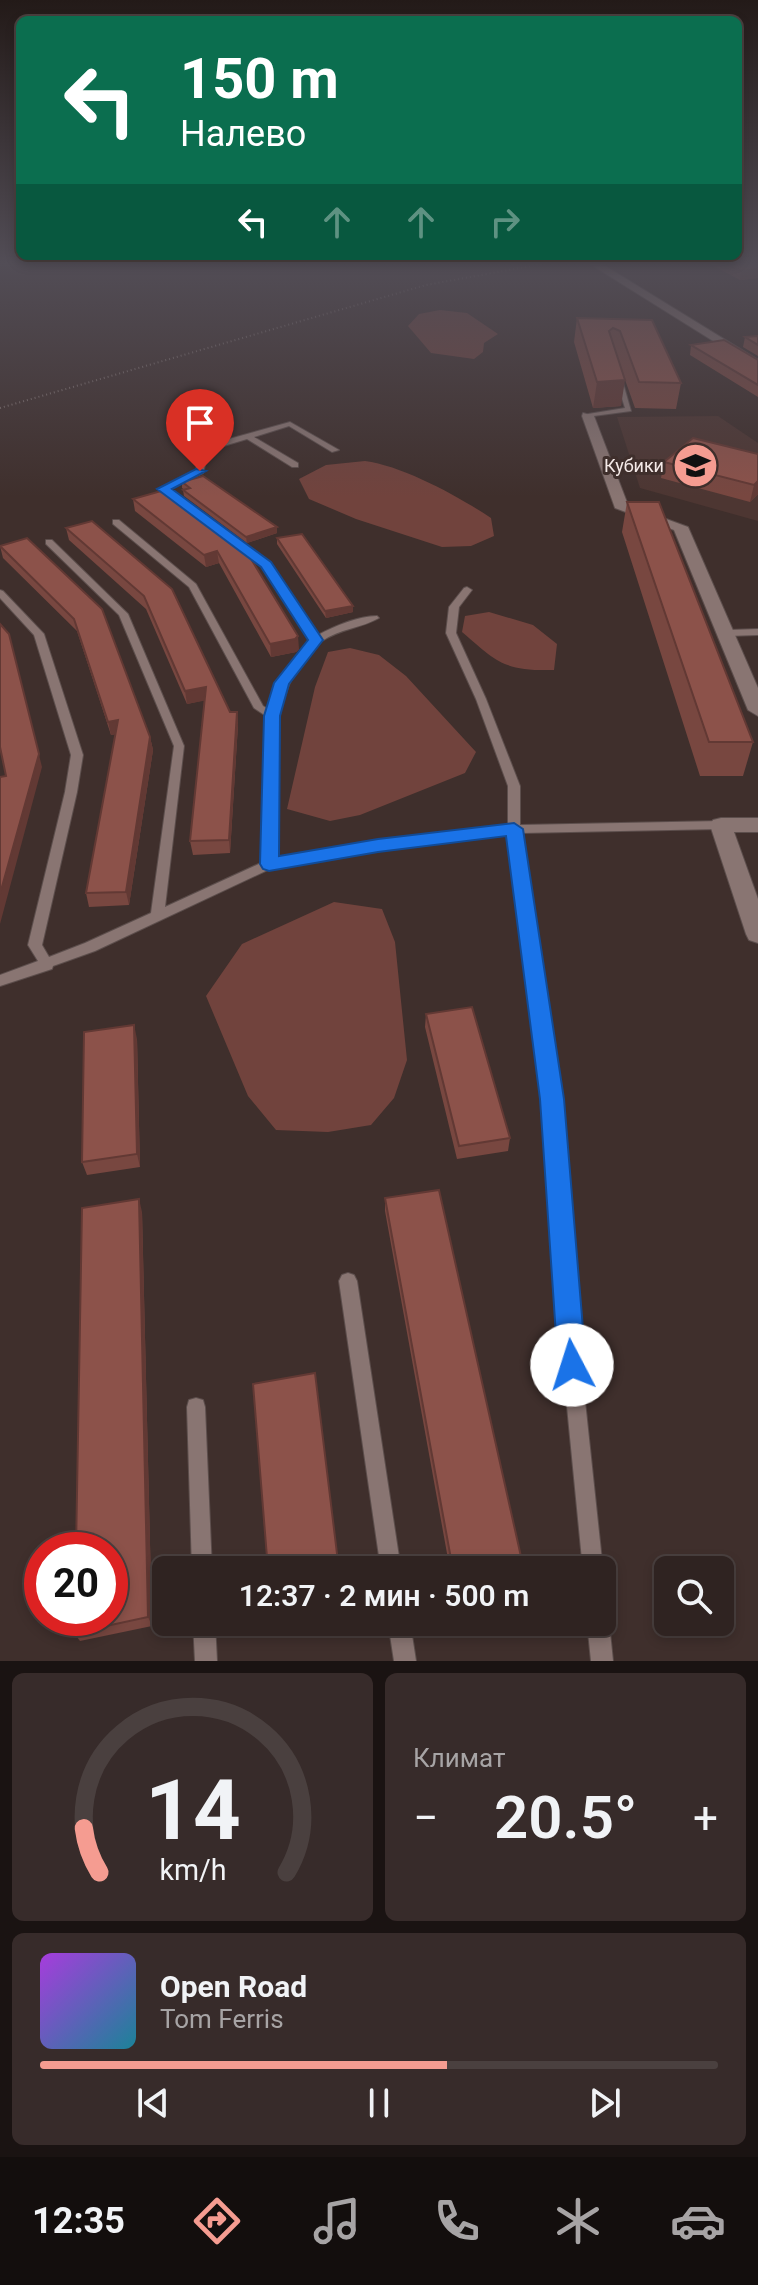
<!DOCTYPE html>
<html lang="ru">
<head>
<meta charset="utf-8">
<style>
	body { margin:0; font-family:Roboto,sans-serif; background:#372b2a; color:#f1f3f6; height:100vh; display:flex; flex-direction:column; font-size:30px; white-space:nowrap }
	* { box-sizing:border-box; margin:0 }
	p { font-size:26px; color:#a7a4a5 }
	.icon { flex:none; width:44px; height:44px; fill:none; stroke:currentColor; stroke-width:2; stroke-linecap:round; stroke-linejoin:round }
	.map { position:relative; height:1661px; overflow:hidden }
	.panel { display:flex; flex-direction:column; gap:12px; padding:12px; background:#1a1312; flex:1 }
	.panel>* { flex:none }
	.banner { position:absolute; left:16px; top:16px; width:726px; height:244px; border-radius:12px; box-shadow:0 4px 12px #0003,0 0 0 2px #4a403f; background:#0b6e4f; color:#fff; overflow:hidden }
	.controls { position:absolute; left:654px; top:1556px; display:grid; gap:16px }
	.controls a { display:grid; place-items:center; width:80px; height:80px; border-radius:12px; background:#2f2321; box-shadow:0 4px 12px #0003,0 0 0 2px #4a403f; font-size:40px }
	.speed { position:absolute; left:24px; top:1532px; display:flex; gap:16px; font-size:40px; font-weight:700; text-align:center }
	.speed>* { display:grid; place-content:center; width:104px; height:104px; border-radius:50%; background:#2f2321; box-shadow:0 4px 12px #0003,0 0 0 2px #4a403f; line-height:1 }
	.speed .limit { border:12px solid #d22; background:#fff; color:#111 }
	.pin { position:absolute; display:grid; place-items:center; width:68px; height:68px; color:#fff; margin:-82px -34px; border-radius:50% 50% 50% 0; rotate:-45deg; box-shadow:0 0 8px #0007 }
	.pin .icon { rotate:45deg }
	.me { position:absolute; width:88px; margin:-44px; rotate:355deg; stroke-linejoin:round; filter:drop-shadow(0 0 6px #0008) }
	.turn { display:flex; align-items:center; gap:28px; height:168px; padding:0 32px; font-size:36px }
	.turn .icon { width:104px; height:104px; stroke-width:2.5 }
	.turn b { display:block; font-size:56px; line-height:68px }
	.lanes { display:flex; align-items:center; height:76px; padding:0 32px; background:#0003; justify-content:center; gap:40px; direction:ltr }
	.lanes .off { opacity:.35 }
	.big { font-size:60px; font-weight:600; line-height:1.1 }
	.panel .tile { flex:1; display:flex; flex-direction:column; justify-content:center; gap:12px; min-width:0; padding:0 28px; border-radius:12px; background:#372b2a }
	.panel .dial { align-items:center; gap:0 }
	.dial svg { height:208px; overflow:visible; fill:none; stroke:#4a403f; stroke-width:7; stroke-linecap:round; text-anchor:middle }
	.dial text { fill:#f1f3f6; stroke:none }
	.song { display:flex; align-items:center; gap:24px }
	.cover { width:96px; height:96px; border-radius:12px; background:linear-gradient(135deg,hsl(280 70% 55%),hsl(190 70% 35%)) }
	.played { height:8px; border-radius:4px; background:linear-gradient(90deg,#f59c91 60%,#4a403f 60%) }
	.keys { display:flex; justify-content:space-around; direction:ltr }
	.heat { display:flex; justify-content:space-between; align-items:center; font-size:44px; direction:ltr }
	.panel .tiles { flex:1; display:grid; gap:12px; grid-template-columns:1fr 1fr }
	.tile:last-child { grid-column:span 2 }
	.trip { position:absolute; left:152px; top:1556px; width:464px; height:80px; border-radius:12px; background:#2f2321; box-shadow:0 4px 12px #0003,0 0 0 2px #4a403f; font-weight:600; line-height:80px; text-align:center }
	.menu { display:flex; height:128px; justify-content:space-around; align-items:center; background:#130e0d; color:#a7a4a5 }
	.menu .icon { width:56px; height:56px }
	.menu .selected { color:#f59c91 }
	.menu b { font-size:36px; color:#f1f3f6 }
	.map>svg:first-child { display:block }
	.built { fill:#4d3632 }
	.green { fill:#71433d }
	.lines { fill:none; stroke-linecap:round; stroke-linejoin:round }
	.service-casing { stroke:#5c4e4c; stroke-width:2 }
	.minor-casing { stroke:#5c4e4c; stroke-width:2 }
	.path { stroke:#817370; stroke-width:2; stroke-dasharray:1 3; stroke-linecap:butt }
	.service { fill:#897572; fill-rule:evenodd }
	.minor { fill:#897572; fill-rule:evenodd }
	.wall { fill:#784740 }
	.shaded-wall { fill:#623934 }
	.building { fill:#8c524a; stroke:#623934; stroke-width:2 }
	.route { fill:#1a73e8; stroke:#114b97; stroke-width:2 }
	.labels { text-anchor:middle; dominant-baseline:central; stroke-width:6; stroke-linejoin:round; paint-order:stroke }
	.far-poi-label { font-size:18px; fill:#f4e9e7; stroke:#3f2f2c; text-anchor:end }
</style>
</head>
<body>
<div class="map">
<svg width="758" height="1661" viewBox="0 0 758 1661">
	<rect width="100%" height="100%" fill="#3f2f2c"/>
	<path class="built" d="M718,416L758,443V521L640,488L617,417Z"/>
	<path class="green" d="M440,310L467,313L498,334L484,343L483,352L474,359L431,353L408,326L419,314Z
		M365,461C403,466 458,496 491,518L494,536L471,546L442,547L356,519L309,499L299,479L326,465Z
		M489,612L533,625L557,644L554,670C504,671 498,663 462,632L465,616Z
		M350,648L379,655L406,676L476,752L465,773L360,815L330,821L287,809L315,687L328,652Z
		M334,902L382,909L395,942L407,1060L394,1098L371,1125L328,1132L276,1130L248,1096L206,996L242,944Z"/>
	<g class="lines">
		<defs>
			<path id="service" d="M618,374L621,376L631,411L586,417V415L588,414L625,408L615,376Z
				M290,422L339,450L332,452L289,426L254,437L298,463V467H292L247,439L217,448L207,457L203,473L169,489L178,496V500H172L159,489L196,470L199,456L211,444Z
				M113,520H119L196,584L263,706L270,710C280,680 288,662 311,640L263,567L232,544V540H238L269,563L318,635C335,626 358,616 377,616L379,618C362,628 339,629 322,641C261,687 275,791 275,859L378,841L508,826V786L476,699L446,633L449,607L464,588L467,587L472,590L459,607L456,633L486,699L520,786V825L721,821L727,825L721,829L521,833L560,1099L578,1335L603,1570L602,1573V1570H583L560,1335L544,1099L509,834L378,849L272,868L95,951L53,966L52,969L0,986V975L38,961L28,945L65,792L71,755L34,635L0,598V590L3,591L44,634L83,755L77,792L42,945L49,957L85,943L151,913L174,746L119,615L46,544V540H52L128,614L184,746L165,907L263,862V775L269,718L254,708L189,587L113,524Z
				M758,629V635L728,636L723,633L728,630Z
				M348,1273L354,1275L357,1281L401,1570H381L339,1281L342,1275Z
				M196,1398L203,1400L205,1407L212,1570H192L187,1407L189,1400Z
				M602,1613L606,1614L609,1622L613,1661H591L587,1622H602Z
				M193,1622H215L217,1661H195Z
				M388,1622H410L416,1661H394Z"/>
			<path id="minor" d="M590,264H602L758,360V369Z
				M583,413L594,416L628,505L688,527L758,688V716L748,710L674,530L615,508L582,416Z
				M721,818H758V832H734L758,899V943L749,940L746,934L710,825L713,820Z"/>
		</defs>
		<use href="#service" class="service-casing"/>
		<use href="#minor" class="minor-casing"/>
		<path class="path" d="M0,408L426,285L542,264"/>
		<use href="#service" class="service"/>
		<use href="#minor" class="minor"/>
	</g>
	<path class="wall" d="M710,264H755L758,265V278L740,280Z
		M577,318L652,320L681,383L676,409L635,408L623,374L621,406L593,408L574,342Z
		M758,336V356L743,347L745,337Z
		M691,345L758,360V397L690,355Z
		M758,454V494L750,502L661,478L664,462Z
		M182,482L277,533L247,543L184,496L183,490H185L182,488Z
		M168,489L299,649L296,652L271,657L219,563L206,567L135,511L133,499Z
		M627,502L753,742L743,776H700L622,532Z
		M92,521L230,712H237L238,725L230,853L193,855L190,841L205,700L187,704L146,609L69,540L66,528Z
		M27,538L150,737L153,750L129,905L89,907L86,893L116,734L111,735L77,631L3,558L0,546Z
		M277,538L353,606V612L326,618L277,544Z
		M426,1014L510,1138L508,1151L457,1159L425,1027Z
		M137,1039L140,1167L87,1175L82,1162Z
		M385,1198L524,1570H450L385,1211Z
		M142,1212L152,1626L80,1641L74,1633Z
		M273,1622H300L274,1627Z
		M460,1622H480L460,1626Z"/>
	<path class="shaded-wall" d="M758,269V278L740,280L741,271Z
		M625,380L621,406L593,408L597,382Z
		M758,481V494L750,502L754,485Z
		M277,527V533L247,543L246,537Z
		M217,551L219,563L206,567L204,555Z
		M353,606V612L326,618L325,611Z
		M9,634L42,767L0,924V894L39,754Z
		M298,636L299,649L296,652L271,657L270,644Z
		M206,687L208,700L187,704L185,691Z
		M237,712L238,725L230,853L229,840Z
		M118,720L121,733L111,735L108,722Z
		M150,737L153,750L129,905L126,892Z
		M134,1025L137,1039L140,1167L137,1154Z
		M139,1199L142,1212L152,1626L148,1617Z"/>
	<path class="building" d="M727,264H755L758,265V269L741,271Z
		M577,318L652,320L681,383L639,382L620,331L613,328L609,331L625,380L597,382Z
		M758,336V345L745,337Z
		M724,340L758,360V385L691,345Z
		M693,438L758,454V481L754,485L664,462Z
		M203,476L277,527L246,537L183,490L190,488L182,482Z
		M168,489L242,544L298,636L295,639L270,644L217,551L204,555L133,499Z
		M627,502H659L753,742H709Z
		M92,521L172,589L230,712H237L229,840L190,841L206,687L185,691L144,596L66,528Z
		M302,534L353,606L325,611L277,538Z
		M27,538L102,609L150,737L126,892L86,893L118,720L108,722L74,619L0,546Z
		M0,624L9,634L39,754L0,894V777L6,776L0,747Z
		M472,1007L510,1138L459,1146L426,1014Z
		M134,1025L137,1154L82,1162L84,1032Z
		M439,1190L524,1570H453L385,1198Z
		M139,1199L148,1617L74,1633L75,1618H110V1550H76L82,1208Z
		M315,1373L339,1570H268L253,1384Z"/>
	<linearGradient id="sky" x2="0" y2="1"><stop stop-color="#231a18"/><stop offset="0.53" stop-color="#524d56"/><stop offset="1" stop-color="#524d56" stop-opacity="0"/></linearGradient>
	<rect width="758" height="497" fill="url(#sky)"/>
	<path class="route" d="M196,469L206,471L172,489L271,562L323,640L289,684L280,716L279,856L378,839L514,823L523,829L564,1099L586,1365L582,1375L572,1379L562,1375L558,1365L540,1099L506,836L378,852L269,871L263,869L260,864L264,716L274,683L308,640L261,567L157,489Z"/>
	<defs>
		<symbol id="school-disc" viewBox="-11 -11 22 22"><circle r="9.5" fill="#f59c91" stroke="#3f2f2c"/><path d="M0-5L7-2L0 1L-7-2ZM-4 1L0 2.5L4 1V4Q0 6-4 4Z" fill="#111"/></symbol>
	</defs>
	<g fill-rule="evenodd">
		<use href="#school-disc" x="670" y="440" width="51" height="51"/>
	</g>
	<g class="labels">
		<g class="far-poi-label">
			<text x="664" y="465">Кубики</text>
		</g>
	</g>
</svg>
<div class="controls">
<a><svg class="icon" aria-label="search" viewBox="0 0 24 24"><circle cx="10" cy="10" r="6"/><path d="M15 15l6 6"/></svg></a>
</div>
<div class="speed"><div class="limit">20</div></div>
<div class="pin" style="left:200px;top:471px;background:#d93025"><svg class="icon" aria-label="arrive" viewBox="0 0 24 24"><path d="M6 21V4h12l-3 4 3 4H6"/></svg></div>
<svg class="me" style="left:572px;top:1365px" viewBox="-20 -20 40 40"><circle r="19" fill="#fff"/><path d="M0-13L10 11 0 6-10 11z" fill="#1a73e8"/></svg>
<div class="trip">12:37 · 2 мин · 500 m</div>
<div class="banner">
<div class="turn"><svg class="icon" aria-label="left" viewBox="0 0 24 24"><path d="M17 20v-9H6M10 6l-5 5 5 5"/></svg><div><b>150 m</b>Налево</div></div>
<div class="lanes"><svg class="icon" aria-label="left" viewBox="0 0 24 24"><path d="M17 20v-9H6M10 6l-5 5 5 5"/></svg><svg class="icon off" aria-label="ahead" viewBox="0 0 24 24"><path d="M12 20V5M6 11l6-6 6 6"/></svg><svg class="icon off" aria-label="ahead" viewBox="0 0 24 24"><path d="M12 20V5M6 11l6-6 6 6"/></svg><svg class="icon off" aria-label="right" viewBox="0 0 24 24"><path d="M7 20v-9h11M14 6l5 5-5 5"/></svg></div>
</div>
</div>
<section class="panel">
<div class="tiles">
<div class="tile dial"><svg viewBox="0 0 100 80">
<path d="M14 69A42 42 0 1 1 86 69"/>
<path d="M14 69A42 42 0 0 1 8 52" stroke="#f59c91"/>
<text x="50" y="56" font-size="32" font-weight="700">14</text>
<text x="50" y="72" font-size="11">km/h</text>
</svg></div>
<div class="tile"><p>Климат</p>
<div class="heat"><a>−</a><b class="big">20.5°</b><a>+</a></div>
</div>
<div class="tile">
<div class="song"><i class="cover"></i><div><b>Open Road</b><p>Tom Ferris</p></div></div>
<div class="played"></div>
<div class="keys"><svg class="icon" aria-label="previous" viewBox="0 0 24 24"><path d="M18 5L8 12l10 7zM5 5v14"/></svg><svg class="icon" aria-label="pause" viewBox="0 0 24 24"><path d="M8 5v14M16 5v14"/></svg><svg class="icon" aria-label="next" viewBox="0 0 24 24"><path d="M6 5l10 7-10 7zM19 5v14"/></svg></div>
</div>
</div>
</section>
<nav class="menu">
<b>12:35</b>
<svg class="icon selected" aria-label="directions" viewBox="0 0 24 24"><path d="M12 3l9 9-9 9-9-9zM9 14v-3h6M13 9l2 2-2 2"/></svg>
<svg class="icon" aria-label="music" viewBox="0 0 24 24"><path d="M9 18V5l10-2v13"/><circle cx="6" cy="18" r="3"/><circle cx="16" cy="16" r="3"/></svg>
<svg class="icon" aria-label="phone" viewBox="0 0 24 24"><path d="M5 4h4l2 5-3 2q2 4 5 5l2-3 5 2v4C11 20 4 13 5 4z"/></svg>
<svg class="icon" aria-label="climate" viewBox="0 0 24 24"><path d="M12 3v18M4 7l16 10M4 17L20 7"/></svg>
<svg class="icon" aria-label="car" viewBox="0 0 24 24"><path d="M5 17H2v-5l4-1 3-4h7l3 4 3 1v5h-3M9 17h6M6 11h13"/><circle cx="7" cy="17" r="2"/><circle cx="17" cy="17" r="2"/></svg>
</nav>
</body>
</html>
